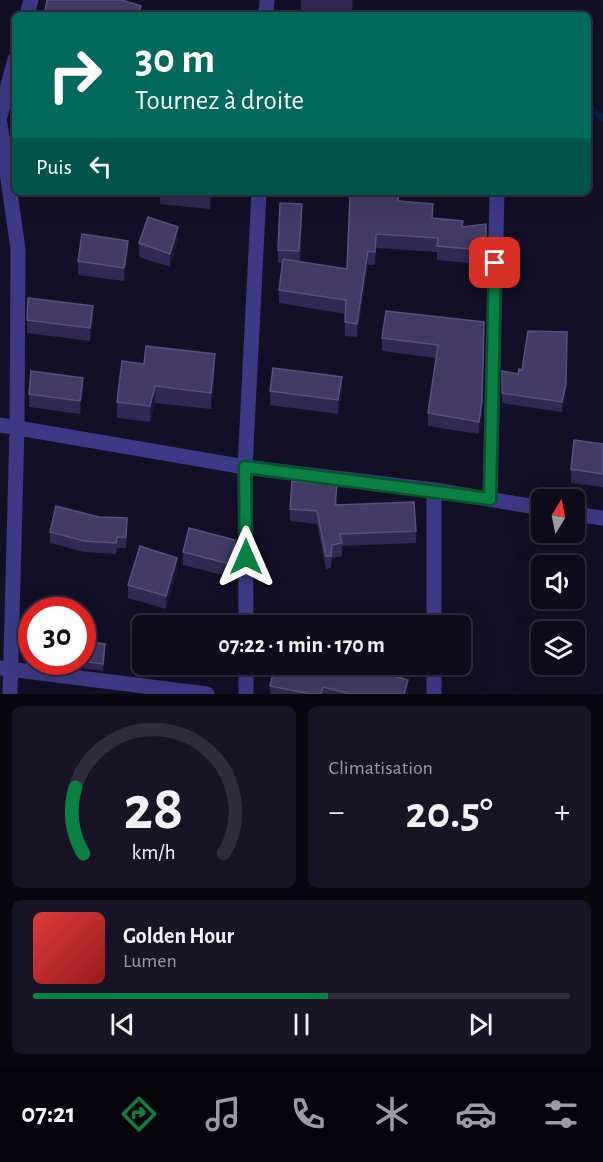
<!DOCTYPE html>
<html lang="fr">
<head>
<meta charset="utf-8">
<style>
	body { margin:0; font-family:"Alegreya Sans",sans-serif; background:#171425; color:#f1f3f6; height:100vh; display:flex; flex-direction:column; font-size:22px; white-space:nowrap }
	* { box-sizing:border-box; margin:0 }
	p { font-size:20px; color:#9b9ba3 }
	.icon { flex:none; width:33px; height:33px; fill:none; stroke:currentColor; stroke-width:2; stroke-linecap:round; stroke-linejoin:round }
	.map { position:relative; height:694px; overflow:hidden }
	.sheet { display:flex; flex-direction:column; gap:12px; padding:12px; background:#08060f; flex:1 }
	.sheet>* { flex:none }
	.banner { position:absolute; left:12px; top:12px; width:579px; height:183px; border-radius:9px; box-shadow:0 6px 24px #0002,0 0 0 2px #2e2b3b; background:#00695c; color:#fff; overflow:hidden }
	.needle { width:39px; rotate:10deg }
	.buttons { position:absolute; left:531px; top:489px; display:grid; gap:12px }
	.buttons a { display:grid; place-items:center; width:54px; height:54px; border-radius:9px; background:#0e0b1c; box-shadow:0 6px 24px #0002,0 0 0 2px #2e2b3b; font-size:30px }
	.speed { position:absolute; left:18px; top:597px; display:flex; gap:12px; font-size:30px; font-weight:700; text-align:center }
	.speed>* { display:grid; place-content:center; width:78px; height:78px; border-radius:50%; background:#0e0b1c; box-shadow:0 6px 24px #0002,0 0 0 2px #2e2b3b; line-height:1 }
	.speed .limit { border:9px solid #d22; background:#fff; color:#111 }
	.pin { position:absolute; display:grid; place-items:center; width:51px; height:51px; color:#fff; margin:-26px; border-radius:12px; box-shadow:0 3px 9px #0006 }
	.me { position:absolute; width:66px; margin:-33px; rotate:0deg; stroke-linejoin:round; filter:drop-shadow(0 0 4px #0008) }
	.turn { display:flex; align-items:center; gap:21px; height:126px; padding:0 24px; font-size:27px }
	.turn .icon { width:78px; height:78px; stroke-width:2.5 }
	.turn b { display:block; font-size:42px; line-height:51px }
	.then { display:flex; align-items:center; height:57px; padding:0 24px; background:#0003; gap:12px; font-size:22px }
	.big { font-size:45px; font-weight:600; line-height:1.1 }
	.sheet .widget { flex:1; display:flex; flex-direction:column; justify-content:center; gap:9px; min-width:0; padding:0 21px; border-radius:9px; background:#171425 }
	.sheet .dial { align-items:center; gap:0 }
	.dial svg { height:156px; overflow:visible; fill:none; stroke:#2e2b3b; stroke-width:7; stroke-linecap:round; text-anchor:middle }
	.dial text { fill:#f1f3f6; stroke:none }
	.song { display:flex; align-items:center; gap:18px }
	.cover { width:72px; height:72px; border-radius:9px; background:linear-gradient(135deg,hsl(0 70% 55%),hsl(0 70% 35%)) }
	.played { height:6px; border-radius:3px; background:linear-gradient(90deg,#0b8043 55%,#2e2b3b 55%) }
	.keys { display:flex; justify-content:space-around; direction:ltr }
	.heat { display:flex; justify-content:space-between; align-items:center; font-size:33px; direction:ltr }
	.sheet .tiles { flex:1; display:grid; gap:12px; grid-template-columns:1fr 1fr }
	.widget:last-child { grid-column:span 2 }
	.trip { position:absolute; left:132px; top:615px; width:339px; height:60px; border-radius:9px; background:#0e0b1c; box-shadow:0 6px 24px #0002,0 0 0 2px #2e2b3b; font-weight:600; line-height:60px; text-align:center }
	.tabs { display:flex; height:96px; justify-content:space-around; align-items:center; background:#06040b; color:#9b9ba3 }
	.tabs .icon { width:42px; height:42px }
	.tabs .selected { color:#0b8043 }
	.tabs b { font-size:27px; color:#f1f3f6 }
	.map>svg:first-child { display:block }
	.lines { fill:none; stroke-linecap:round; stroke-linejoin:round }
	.stream { stroke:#0a1f44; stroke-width:7 }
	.minor { stroke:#3d3a85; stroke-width:15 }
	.wall { fill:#312854 }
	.shaded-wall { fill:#1d163a }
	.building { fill:#433a66; stroke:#5a527e; stroke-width:1.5 }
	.route-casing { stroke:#07532c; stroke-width:15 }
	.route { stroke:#0b8043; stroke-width:10 }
</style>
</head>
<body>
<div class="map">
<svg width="603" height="694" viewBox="0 0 603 694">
	<rect width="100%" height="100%" fill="#130f26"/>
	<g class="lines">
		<path class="stream" d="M588,107L603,118"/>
		<path class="minor" d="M27,15L31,0
			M266,15L267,0
			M0,116L15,59
			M0,123L18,249L17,428L10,694
			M0,425L245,467L434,490L542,508
			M434,490V626
			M490,499L497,192
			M574,514L603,518
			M246,626L245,467L259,192
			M246,664V694
			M434,664V694
			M0,668L207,694"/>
	</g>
	<path class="wall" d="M301,0H354L352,15H337L301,10Z
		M45,11L141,15H45Z
		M160,192H212L210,209L160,204Z
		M380,192H400L399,201L433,218L463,227L486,224V264L470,266V263L437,260V252L376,248L375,265H368L357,337L345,336V314L279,303V290L283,263H278V250L302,217L300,262L347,269L379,196Z
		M178,240L170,267L139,257V243Z
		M128,254L124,281L78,275V261Z
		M93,319L90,341L27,333V320Z
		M484,322L482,414L479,434L428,426V413L436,358L382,351V338Z
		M144,364L215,371L211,409L155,403L150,422L117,418V402Z
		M502,371L566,395L562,412L502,403Z
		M342,390L338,414L270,405V391Z
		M83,391L80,414L29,407V394Z
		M603,444V487L571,483V469Z
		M337,498V505L416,531V543L342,546V556L332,558L331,568L326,569L317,524L290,521V509Z
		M127,529L126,548H117L116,554L84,552L50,543V532Z
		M183,552L235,553L230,577L183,565Z
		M177,571L166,609L128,598V585Z
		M82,641L105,650L103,671L74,667V662H82Z
		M275,664L408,692V694H270V686Z"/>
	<path class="shaded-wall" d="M352,0H354L352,15Z
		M211,192H212L210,209V196Z
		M302,204V217L299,264V251Z
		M178,227V240L170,267V254Z
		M128,241V254L124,281V268Z
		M368,251V265L357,337V324Z
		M93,306V319L90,341V328Z
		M484,322L482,414L479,434V422Z
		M567,332L566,395L562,412V402Z
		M215,354V371L211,409V393Z
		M342,377V390L338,414V400Z
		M83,378V391L80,414V401Z
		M155,386V403L150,422V406Z
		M235,540V553L230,577V564Z
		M177,558V571L166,609V596Z
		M408,680V694H404Z"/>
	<path class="building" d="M47,0H122L141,6L138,15H59L45,11Z
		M172,192H211L210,196Z
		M380,192H399L398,201L433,204L432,218L463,221L462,227L486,224V250L470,252V249L437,246L438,238L376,234L375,252L368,251L357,324L345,322L346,300L279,290L283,259L347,269L350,195L379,196Z
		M280,203L302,204L299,251L278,250Z
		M148,217L178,227L170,254L139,243Z
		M82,234L128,241L124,268L78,261Z
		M28,298L93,306L90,328L27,320Z
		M386,311L484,322L482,401L479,422L428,413L438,345L382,338Z
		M528,331L567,332L566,384L562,402L502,393V371L518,374L519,369L522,370Z
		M146,346L215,354L211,393L155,386L150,406L117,402L122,361L144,364Z
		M273,368L342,377L338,400L270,391Z
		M31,371L83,378L80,401L29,394Z
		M574,440L603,444V474L571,469Z
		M292,481L337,485L335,505L414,502L416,531L340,534L342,543L332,545L331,556H326L317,511L290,509Z
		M56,506L99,517L127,518L126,537H117L116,543L84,541L50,532Z
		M189,528L235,540L230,564L183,552Z
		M140,546L177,558L166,596L128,585Z
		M230,622L229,626H201Z
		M82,641L105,644L103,664L82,661Z
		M275,664H352L408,680L404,694H350L323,687L321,694H311L270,686Z"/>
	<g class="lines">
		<defs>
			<path id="route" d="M246,557L245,467L490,499L495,263"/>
		</defs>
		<use href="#route" class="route-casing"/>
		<use href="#route" class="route"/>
	</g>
</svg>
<div class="buttons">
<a><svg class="needle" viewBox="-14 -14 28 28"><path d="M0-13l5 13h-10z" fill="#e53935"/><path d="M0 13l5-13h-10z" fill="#9b9ba3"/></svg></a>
<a><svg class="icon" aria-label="sound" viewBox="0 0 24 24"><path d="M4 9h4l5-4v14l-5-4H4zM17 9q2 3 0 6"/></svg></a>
<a><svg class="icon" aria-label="layers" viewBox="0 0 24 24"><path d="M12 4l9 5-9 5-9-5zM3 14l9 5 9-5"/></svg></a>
</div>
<div class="speed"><div class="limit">30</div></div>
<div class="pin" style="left:495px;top:263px;background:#d93025"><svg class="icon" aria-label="arrive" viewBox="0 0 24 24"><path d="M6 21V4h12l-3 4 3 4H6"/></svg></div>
<svg class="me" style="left:246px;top:557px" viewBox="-20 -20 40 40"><path d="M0-17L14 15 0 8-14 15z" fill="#0b8043" stroke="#fff" stroke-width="4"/></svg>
<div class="trip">07:22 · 1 min · 170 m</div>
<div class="banner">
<div class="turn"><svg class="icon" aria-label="right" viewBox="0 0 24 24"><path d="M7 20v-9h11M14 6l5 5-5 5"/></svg><div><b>30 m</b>Tournez à droite</div></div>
<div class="then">Puis<svg class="icon" aria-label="left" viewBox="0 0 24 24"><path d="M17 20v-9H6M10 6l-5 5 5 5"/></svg></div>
</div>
</div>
<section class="sheet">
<div class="tiles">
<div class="widget dial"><svg viewBox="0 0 100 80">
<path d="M14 69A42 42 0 1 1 86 69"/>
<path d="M14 69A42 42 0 0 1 10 35" stroke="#0b8043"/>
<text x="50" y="56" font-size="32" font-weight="700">28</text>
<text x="50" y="72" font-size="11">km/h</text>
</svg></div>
<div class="widget"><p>Climatisation</p>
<div class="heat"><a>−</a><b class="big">20.5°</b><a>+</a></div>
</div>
<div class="widget">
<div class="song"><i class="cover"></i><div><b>Golden Hour</b><p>Lumen</p></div></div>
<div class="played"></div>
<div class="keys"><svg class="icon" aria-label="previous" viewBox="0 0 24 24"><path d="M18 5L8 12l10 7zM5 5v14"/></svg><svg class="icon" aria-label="pause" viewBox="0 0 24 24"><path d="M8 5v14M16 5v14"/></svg><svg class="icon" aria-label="next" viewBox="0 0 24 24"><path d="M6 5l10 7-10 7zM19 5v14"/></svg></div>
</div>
</div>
</section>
<nav class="tabs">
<b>07:21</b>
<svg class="icon selected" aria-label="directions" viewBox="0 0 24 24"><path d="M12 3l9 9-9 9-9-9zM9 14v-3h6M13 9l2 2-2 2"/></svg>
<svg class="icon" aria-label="music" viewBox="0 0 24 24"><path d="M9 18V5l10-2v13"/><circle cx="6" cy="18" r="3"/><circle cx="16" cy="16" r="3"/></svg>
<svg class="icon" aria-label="phone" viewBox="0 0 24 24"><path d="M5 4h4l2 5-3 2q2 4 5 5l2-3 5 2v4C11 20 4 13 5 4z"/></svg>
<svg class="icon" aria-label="climate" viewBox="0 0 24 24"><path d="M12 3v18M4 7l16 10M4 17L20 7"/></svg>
<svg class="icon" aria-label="car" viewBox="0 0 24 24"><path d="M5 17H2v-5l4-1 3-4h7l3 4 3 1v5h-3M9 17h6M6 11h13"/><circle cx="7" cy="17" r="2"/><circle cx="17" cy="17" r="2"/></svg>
<svg class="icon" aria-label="filters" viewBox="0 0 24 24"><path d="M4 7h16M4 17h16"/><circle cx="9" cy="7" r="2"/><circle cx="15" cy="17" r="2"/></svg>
</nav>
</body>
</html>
